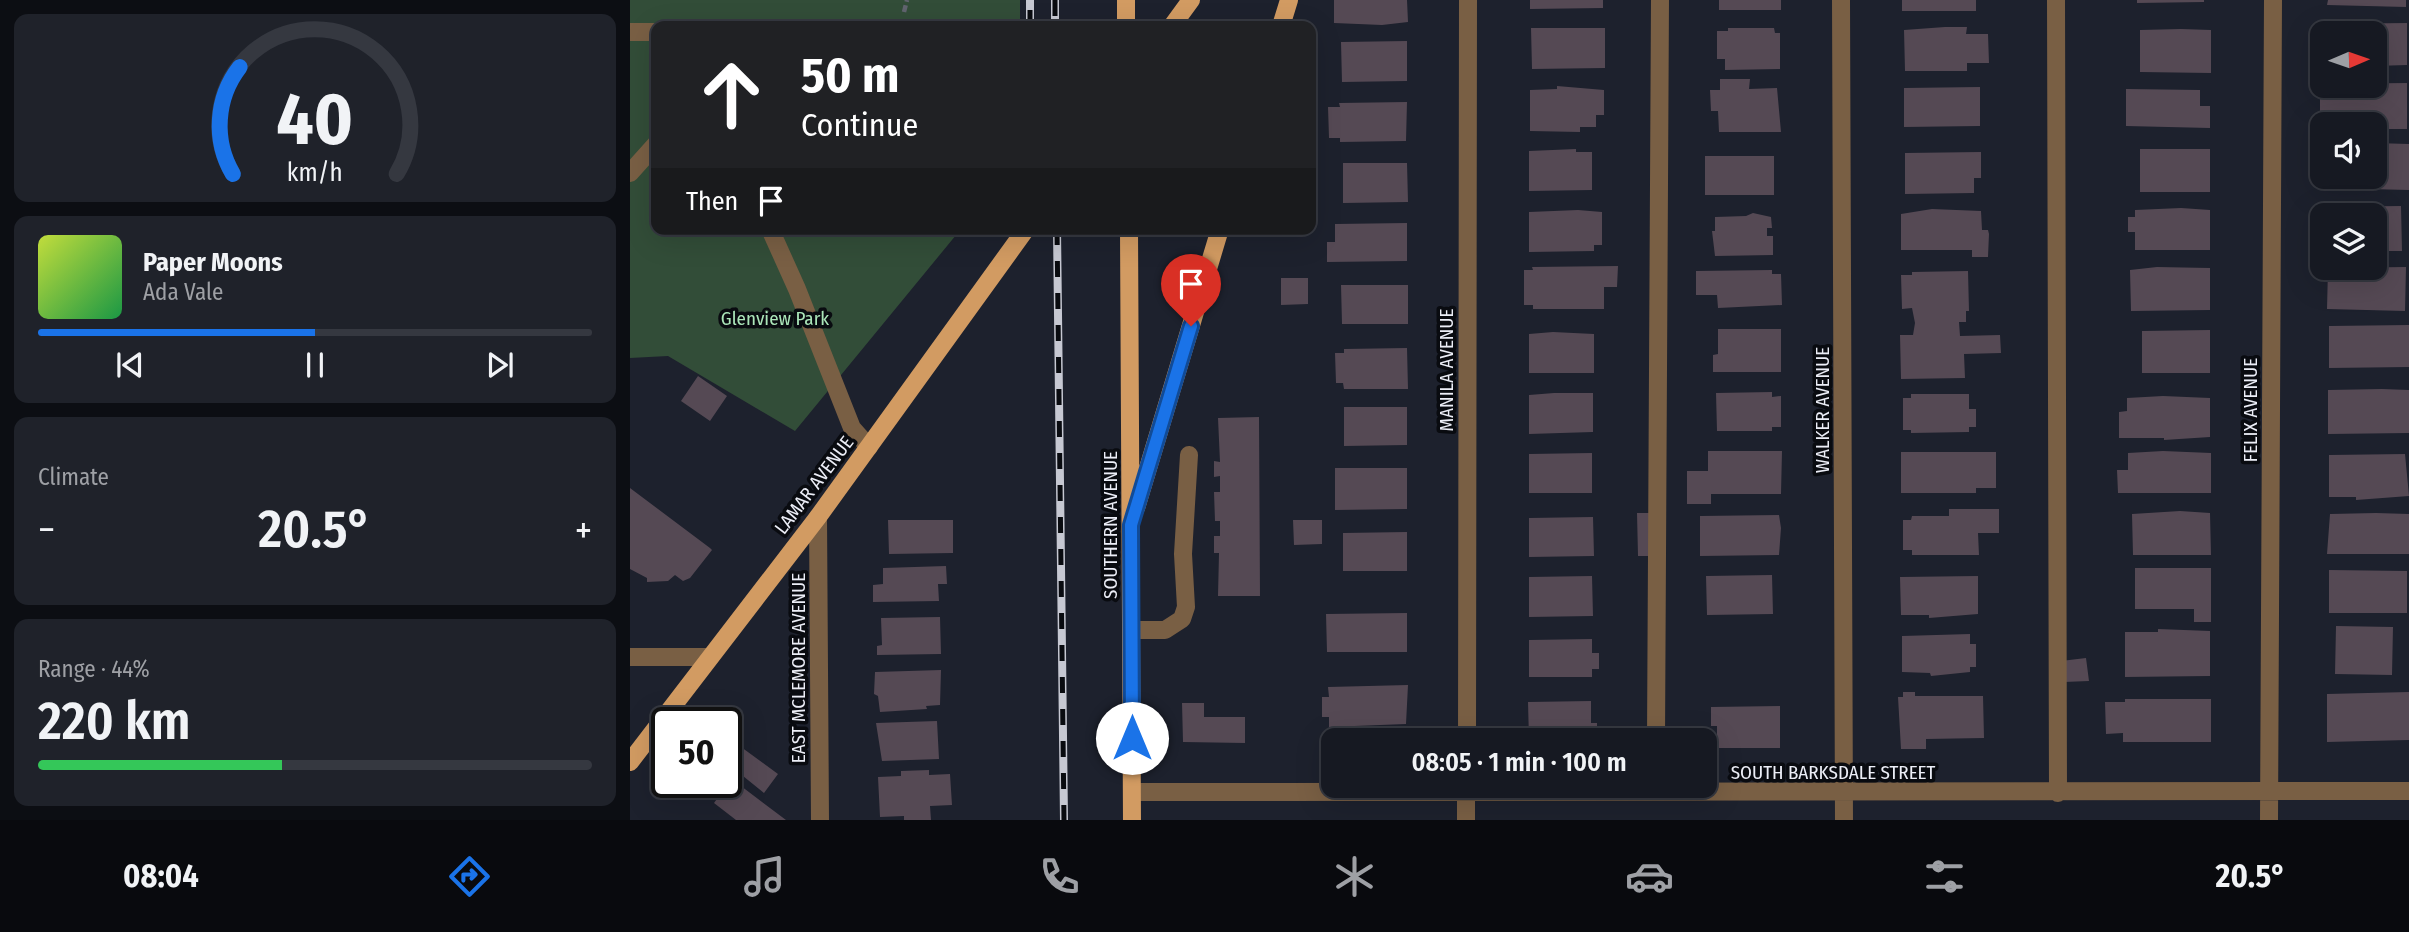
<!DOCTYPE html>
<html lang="en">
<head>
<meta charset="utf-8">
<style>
	body { margin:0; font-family:"Fira Sans Condensed",sans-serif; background:#1f222a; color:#f1f3f6; height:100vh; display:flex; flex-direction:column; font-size:26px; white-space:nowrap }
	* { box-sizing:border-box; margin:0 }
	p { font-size:23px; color:#9ea0a5 }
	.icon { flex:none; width:38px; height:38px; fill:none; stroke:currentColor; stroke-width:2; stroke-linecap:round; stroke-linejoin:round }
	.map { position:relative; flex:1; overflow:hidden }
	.sheet { display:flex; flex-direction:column; gap:14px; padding:14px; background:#0c0e13; width:630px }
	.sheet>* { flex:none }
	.top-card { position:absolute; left:21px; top:21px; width:665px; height:214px; border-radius:14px; box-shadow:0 7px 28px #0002,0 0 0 2px #353840; background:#202124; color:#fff; overflow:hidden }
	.needle { width:46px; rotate:88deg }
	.controls { position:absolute; left:1680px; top:21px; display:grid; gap:14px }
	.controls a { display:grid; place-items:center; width:77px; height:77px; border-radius:14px; background:#161922; box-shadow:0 7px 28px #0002,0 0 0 2px #353840; font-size:35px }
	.speed { position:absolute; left:21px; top:707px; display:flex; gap:14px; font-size:35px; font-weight:700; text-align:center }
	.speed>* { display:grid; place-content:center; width:91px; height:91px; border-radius:50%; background:#161922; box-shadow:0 7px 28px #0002,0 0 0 2px #353840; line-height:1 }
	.speed .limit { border:4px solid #111; border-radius:10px; background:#fff; color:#111 }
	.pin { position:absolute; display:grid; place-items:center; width:60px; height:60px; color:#fff; margin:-72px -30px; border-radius:50% 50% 50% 0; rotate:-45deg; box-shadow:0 0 7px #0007 }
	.pin .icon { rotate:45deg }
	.me { position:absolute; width:77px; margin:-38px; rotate:0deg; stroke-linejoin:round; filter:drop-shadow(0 0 5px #0008) }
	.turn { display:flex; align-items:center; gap:24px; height:147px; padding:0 35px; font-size:32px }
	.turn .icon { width:91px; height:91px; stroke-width:2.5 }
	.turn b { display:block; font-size:49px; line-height:60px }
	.then { display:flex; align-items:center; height:66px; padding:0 35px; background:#0003; gap:14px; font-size:26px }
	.big { font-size:52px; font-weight:600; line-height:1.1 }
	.sheet .tile { flex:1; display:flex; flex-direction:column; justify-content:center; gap:10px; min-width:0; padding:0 24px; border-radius:14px; background:#1f222a }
	.sheet .dial { align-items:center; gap:0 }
	.dial svg { height:182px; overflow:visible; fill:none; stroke:#353840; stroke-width:7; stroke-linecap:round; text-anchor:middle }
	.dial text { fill:#f1f3f6; stroke:none }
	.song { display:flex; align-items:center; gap:21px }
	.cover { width:84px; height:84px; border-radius:10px; background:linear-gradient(135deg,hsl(70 70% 55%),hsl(140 70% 35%)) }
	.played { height:7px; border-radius:4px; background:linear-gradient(90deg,#1a73e8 50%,#353840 50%) }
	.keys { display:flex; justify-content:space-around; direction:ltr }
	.heat { display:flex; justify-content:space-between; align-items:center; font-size:38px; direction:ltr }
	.charge { height:10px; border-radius:5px; background:linear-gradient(90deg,#34c759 44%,#353840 0) }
	.trip { position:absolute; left:691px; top:728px; width:396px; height:70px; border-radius:14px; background:#161922; box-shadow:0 7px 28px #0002,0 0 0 2px #353840; font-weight:600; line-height:70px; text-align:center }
	.tab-bar { display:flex; height:112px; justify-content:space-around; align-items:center; background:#090a0e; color:#9ea0a5 }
	.tab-bar .icon { width:49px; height:49px }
	.tab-bar .selected { color:#1a73e8 }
	.tab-bar b { font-size:32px; color:#f1f3f6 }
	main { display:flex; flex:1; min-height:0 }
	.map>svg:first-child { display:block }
	.green { fill:#324d38 }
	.building { fill:#554954 }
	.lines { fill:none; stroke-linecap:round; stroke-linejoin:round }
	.path { stroke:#61646f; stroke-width:4.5; stroke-dasharray:7 3.5; stroke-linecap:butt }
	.minor { stroke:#795f44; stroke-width:18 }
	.major { stroke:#d29b62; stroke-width:18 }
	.rail-casing { stroke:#c6c8d2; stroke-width:8 }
	.rail { stroke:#090b10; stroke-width:5; stroke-dasharray:16; stroke-linecap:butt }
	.route-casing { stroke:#114b97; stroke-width:18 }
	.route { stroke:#1a73e8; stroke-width:12 }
	.labels { text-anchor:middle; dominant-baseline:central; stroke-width:7; stroke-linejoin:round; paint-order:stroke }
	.park-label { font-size:19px; fill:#abe6b9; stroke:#090b10 }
	.street-label { font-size:19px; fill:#eceef7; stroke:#090b10 }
</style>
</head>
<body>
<main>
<section class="sheet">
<div class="tile dial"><svg viewBox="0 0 100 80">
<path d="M14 69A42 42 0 1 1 86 69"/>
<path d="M14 69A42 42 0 0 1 17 22" stroke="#1a73e8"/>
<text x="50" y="56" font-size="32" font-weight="700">40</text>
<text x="50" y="72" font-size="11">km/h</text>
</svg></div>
<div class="tile">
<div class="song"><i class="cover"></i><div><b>Paper Moons</b><p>Ada Vale</p></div></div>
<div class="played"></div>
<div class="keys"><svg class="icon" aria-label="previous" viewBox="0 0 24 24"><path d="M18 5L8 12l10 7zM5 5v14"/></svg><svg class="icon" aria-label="pause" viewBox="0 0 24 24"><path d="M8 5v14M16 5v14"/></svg><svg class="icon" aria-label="next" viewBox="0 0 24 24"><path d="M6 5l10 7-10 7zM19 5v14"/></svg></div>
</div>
<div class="tile"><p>Climate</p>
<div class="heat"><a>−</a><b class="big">20.5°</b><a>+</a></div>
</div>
<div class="tile"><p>Range · 44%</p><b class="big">220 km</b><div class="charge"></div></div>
</section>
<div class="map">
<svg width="1779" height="820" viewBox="0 0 1779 820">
	<rect width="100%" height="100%" fill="#1d212d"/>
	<path class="green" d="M0,0H390V26H26V229H331L165,431L38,356L0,358Z"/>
	<path class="building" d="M704,0H777L778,22L752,25L704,23Z
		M900,0H973V8L900,9Z
		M1089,0H1151V10H1089Z
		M1272,0H1346V11H1272Z
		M1507,0H1574V2L1507,3Z
		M1698,0H1776V7L1697,5Z
		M1777,23V65L1745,66V33H1694V24Z
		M1315,27H1337L1336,34H1358L1359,63H1337V71H1275L1274,30Z
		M901,28H975V68L902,69Z
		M1098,28H1144L1145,33H1150V69L1095,70V59H1087V31H1098Z
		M1551,29L1581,30V73L1510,72V30Z
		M777,41V81L712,82L711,42Z
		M1090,79H1120L1119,89L1147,88L1151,132H1089L1088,111H1081L1080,90H1090Z
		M1777,83V129H1745V124H1692L1690,130V84Z
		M927,86L974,90V115H966V127H950V132L900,131V90L927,89Z
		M1350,87V126L1274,127V88Z
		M1496,89L1570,90V106H1580V128L1496,126Z
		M777,102L776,141L710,142V138H699L698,107H710L709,103Z
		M1745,143L1779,144V190L1696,188L1697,177H1745Z
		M946,149V152H962V190L899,191V151Z
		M1510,149H1580V192H1510Z
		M1351,152V178H1344V193L1275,194V153Z
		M1075,156H1144V195H1075Z
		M713,163H777L778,202L713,203Z
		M1771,206L1772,251H1745V215H1695V207Z
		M1551,208L1580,210V250H1505V232H1498V217H1505V210Z
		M1302,209L1351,211L1352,230H1358L1359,234L1358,257H1342V250H1271V214Z
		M948,210L972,212V245H964V251L899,252V212Z
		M1123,213L1141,217L1142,228H1137V236H1143V255L1085,256L1082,231H1085V217L1116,216Z
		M777,223V261L697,262V242H705V224Z
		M988,266L987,287H974V309H903V305H894V270H903L902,267Z
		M1527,267L1580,268V310L1501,311L1500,270Z
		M1776,267L1775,311L1697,309L1698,268Z
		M1142,270V274H1151L1152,305L1088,308L1087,295H1066V271Z
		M1338,271L1339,311H1336V322H1329L1330,336L1370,335L1371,353L1334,354L1335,378L1271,379L1270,335H1283L1285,323L1282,308L1272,309L1271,275H1282V272Z
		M651,278H678V304L651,305Z
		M711,285H778V324H712Z
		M1779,325V367L1699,368V326Z
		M1088,329H1151V372H1083V355L1088,354Z
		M1580,330V373H1512V331Z
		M923,332L964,334V373H899V334Z
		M777,348L778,389H714L713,383H706L705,353H714V349Z
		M68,376L97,396L80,421L51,401Z
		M1752,389L1779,390V433L1698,434V390Z
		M1142,392V397L1151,396V427H1142V431H1087L1086,393Z
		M924,393H963V432L899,434V395Z
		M1281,394H1339V409H1346V427H1339V432L1281,433V430H1273V398H1281Z
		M1533,396L1580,398V437L1534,440V438H1489V412L1497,411V398Z
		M714,407H777V445L714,446Z
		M629,417L630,596H588L589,553H584V536H590V521H585L584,492H590V476L584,477V461L590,462L588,418Z
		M1078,451H1152L1151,494H1081V504H1057V471H1078Z
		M1533,451L1581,453V493H1488L1487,470H1498V453Z
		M1271,452H1366V488H1346V493H1271Z
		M962,453V493H899V454Z
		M1775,454L1779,496L1726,500V497H1699V455Z
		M705,468H777V509L705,510Z
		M0,488L80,548L82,550L60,578L53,581L45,575L38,581L17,582V578L0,569Z
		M1319,509H1369V533H1348L1349,555H1282V550H1273V520H1281L1282,516H1319Z
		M1550,511L1580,513L1581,555H1503L1502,514Z
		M1007,513H1025L1026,556H1008Z
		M1746,513L1779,514V554H1697L1700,514Z
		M1149,515L1151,528L1149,555L1070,556V516Z
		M963,517L964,556L899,557V518Z
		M258,520H323V553L259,554Z
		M663,520H692V544L664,545Z
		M777,532V571H713V533Z
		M316,566L317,584H308L309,601L243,602V585L253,584V568Z
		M1505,568H1581V622H1564V609H1505Z
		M1699,570L1777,571V613H1699Z
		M1142,575L1143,614L1077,615L1076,576Z
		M962,576L963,616L899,617V577Z
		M1348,576V614L1299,618V615H1271L1270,577Z
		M777,613V652H697L696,614Z
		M310,617L311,654L247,655V646L252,645L251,618Z
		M1706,626L1763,627L1762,675L1705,674Z
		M1528,629L1580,631V676L1495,677V632H1528Z
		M1340,634V644H1346V667H1340V672L1301,676L1300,673L1272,672V636Z
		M962,639V653H969V669H962V677H899V640Z
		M1456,658L1459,681L1434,682L1431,661Z
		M311,670L310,705L296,706L297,709L250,712L248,696L244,694L245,672Z
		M778,685L776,724L699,727V717H692V697H699L698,687Z
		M1273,692H1285V696H1353L1354,738L1296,739V749H1271L1268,697H1273Z
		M1779,692V740L1697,742V694Z
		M1495,699H1581V742H1493V733L1476,734L1475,702H1495Z
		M961,701V723H967V740H899L898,702Z
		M552,703H574V717H615V743L553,742Z
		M1150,706V748H1087V726H1081V707Z
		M307,721L309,759L252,761L246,723Z
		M96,736L148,774L134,793L113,776L102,785L96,781Z
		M299,770V775L320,774L322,805L300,806L301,820H274V816L250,817L248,777L271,776V771Z
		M107,783L156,820H106L84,803L96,786L101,790Z"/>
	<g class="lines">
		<path class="path" d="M274,12L277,0"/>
		<path class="minor" d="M1211,0L1214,820
			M1426,0L1428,793
			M0,32H26
			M0,173L26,144
			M140,229L167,289L222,428L239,447
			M188,517L190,820
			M502,630H535L552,619L556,607L553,554L559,455
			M0,657H78
			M837,740L838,0
			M1026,740L1030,0
			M502,792L1779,791
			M836,820V786
			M1639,820L1643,0"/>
		<path class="major" d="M496,0V26
			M542,26L561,0
			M651,26L659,0
			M499,229L502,820
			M506,508L590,229
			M0,762L188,517L396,229"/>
		<defs>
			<path id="rail" d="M425,0V26
				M400,26V0
				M427,229L434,820"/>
		</defs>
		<use href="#rail" class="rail-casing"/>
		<use href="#rail" class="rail"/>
	</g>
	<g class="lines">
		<defs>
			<path id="route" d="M502,738L501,525L561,326"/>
		</defs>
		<use href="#route" class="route-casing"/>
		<use href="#route" class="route"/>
	</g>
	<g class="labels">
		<g class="park-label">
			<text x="145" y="318">Glenview Park</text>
		</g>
		<g class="street-label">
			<text transform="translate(816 370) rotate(-90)">MANILA AVENUE</text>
			<text transform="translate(1192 410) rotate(-90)">WALKER AVENUE</text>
			<text transform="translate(1620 410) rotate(-90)">FELIX AVENUE</text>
			<text transform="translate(184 485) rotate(-53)">LAMAR AVENUE</text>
			<text transform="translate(480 525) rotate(-90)">SOUTHERN AVENUE</text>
			<text transform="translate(168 668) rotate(-90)">EAST MCLEMORE AVENUE</text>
			<text x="1203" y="772">SOUTH BARKSDALE STREET</text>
		</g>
	</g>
</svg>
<div class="controls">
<a><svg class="needle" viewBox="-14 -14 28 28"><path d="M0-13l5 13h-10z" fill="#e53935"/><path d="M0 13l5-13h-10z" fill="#9ea0a5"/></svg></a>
<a><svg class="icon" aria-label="sound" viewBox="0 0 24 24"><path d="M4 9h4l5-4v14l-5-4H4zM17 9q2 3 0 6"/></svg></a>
<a><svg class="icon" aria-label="layers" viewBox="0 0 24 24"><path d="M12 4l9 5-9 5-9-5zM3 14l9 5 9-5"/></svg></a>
</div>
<div class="speed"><div class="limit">50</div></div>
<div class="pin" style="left:561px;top:326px;background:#d93025"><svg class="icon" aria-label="arrive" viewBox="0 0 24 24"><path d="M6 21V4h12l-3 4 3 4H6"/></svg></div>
<svg class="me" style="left:502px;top:738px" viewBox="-20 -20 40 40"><circle r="19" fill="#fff"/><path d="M0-13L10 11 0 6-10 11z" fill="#1a73e8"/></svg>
<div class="trip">08:05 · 1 min · 100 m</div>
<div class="top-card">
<div class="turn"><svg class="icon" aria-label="ahead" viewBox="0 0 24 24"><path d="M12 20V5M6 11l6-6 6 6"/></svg><div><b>50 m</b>Continue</div></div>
<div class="then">Then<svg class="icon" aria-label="arrive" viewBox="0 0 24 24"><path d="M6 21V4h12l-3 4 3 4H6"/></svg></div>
</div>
</div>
</main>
<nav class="tab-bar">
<b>08:04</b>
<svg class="icon selected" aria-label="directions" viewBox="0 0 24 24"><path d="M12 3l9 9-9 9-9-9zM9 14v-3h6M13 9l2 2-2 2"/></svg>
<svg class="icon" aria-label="music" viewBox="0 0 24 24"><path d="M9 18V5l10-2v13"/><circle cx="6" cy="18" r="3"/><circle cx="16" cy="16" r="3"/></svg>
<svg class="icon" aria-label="phone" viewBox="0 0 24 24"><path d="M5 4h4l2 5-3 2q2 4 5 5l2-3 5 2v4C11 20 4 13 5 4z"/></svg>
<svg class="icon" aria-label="climate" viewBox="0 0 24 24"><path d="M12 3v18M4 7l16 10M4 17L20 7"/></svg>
<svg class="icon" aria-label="car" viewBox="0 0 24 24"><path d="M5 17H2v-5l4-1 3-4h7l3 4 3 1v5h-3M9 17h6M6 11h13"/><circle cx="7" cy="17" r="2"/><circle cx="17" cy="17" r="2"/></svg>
<svg class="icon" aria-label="filters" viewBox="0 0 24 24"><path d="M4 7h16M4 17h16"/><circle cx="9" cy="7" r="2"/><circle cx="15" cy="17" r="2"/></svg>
<b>20.5°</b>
</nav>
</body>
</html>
